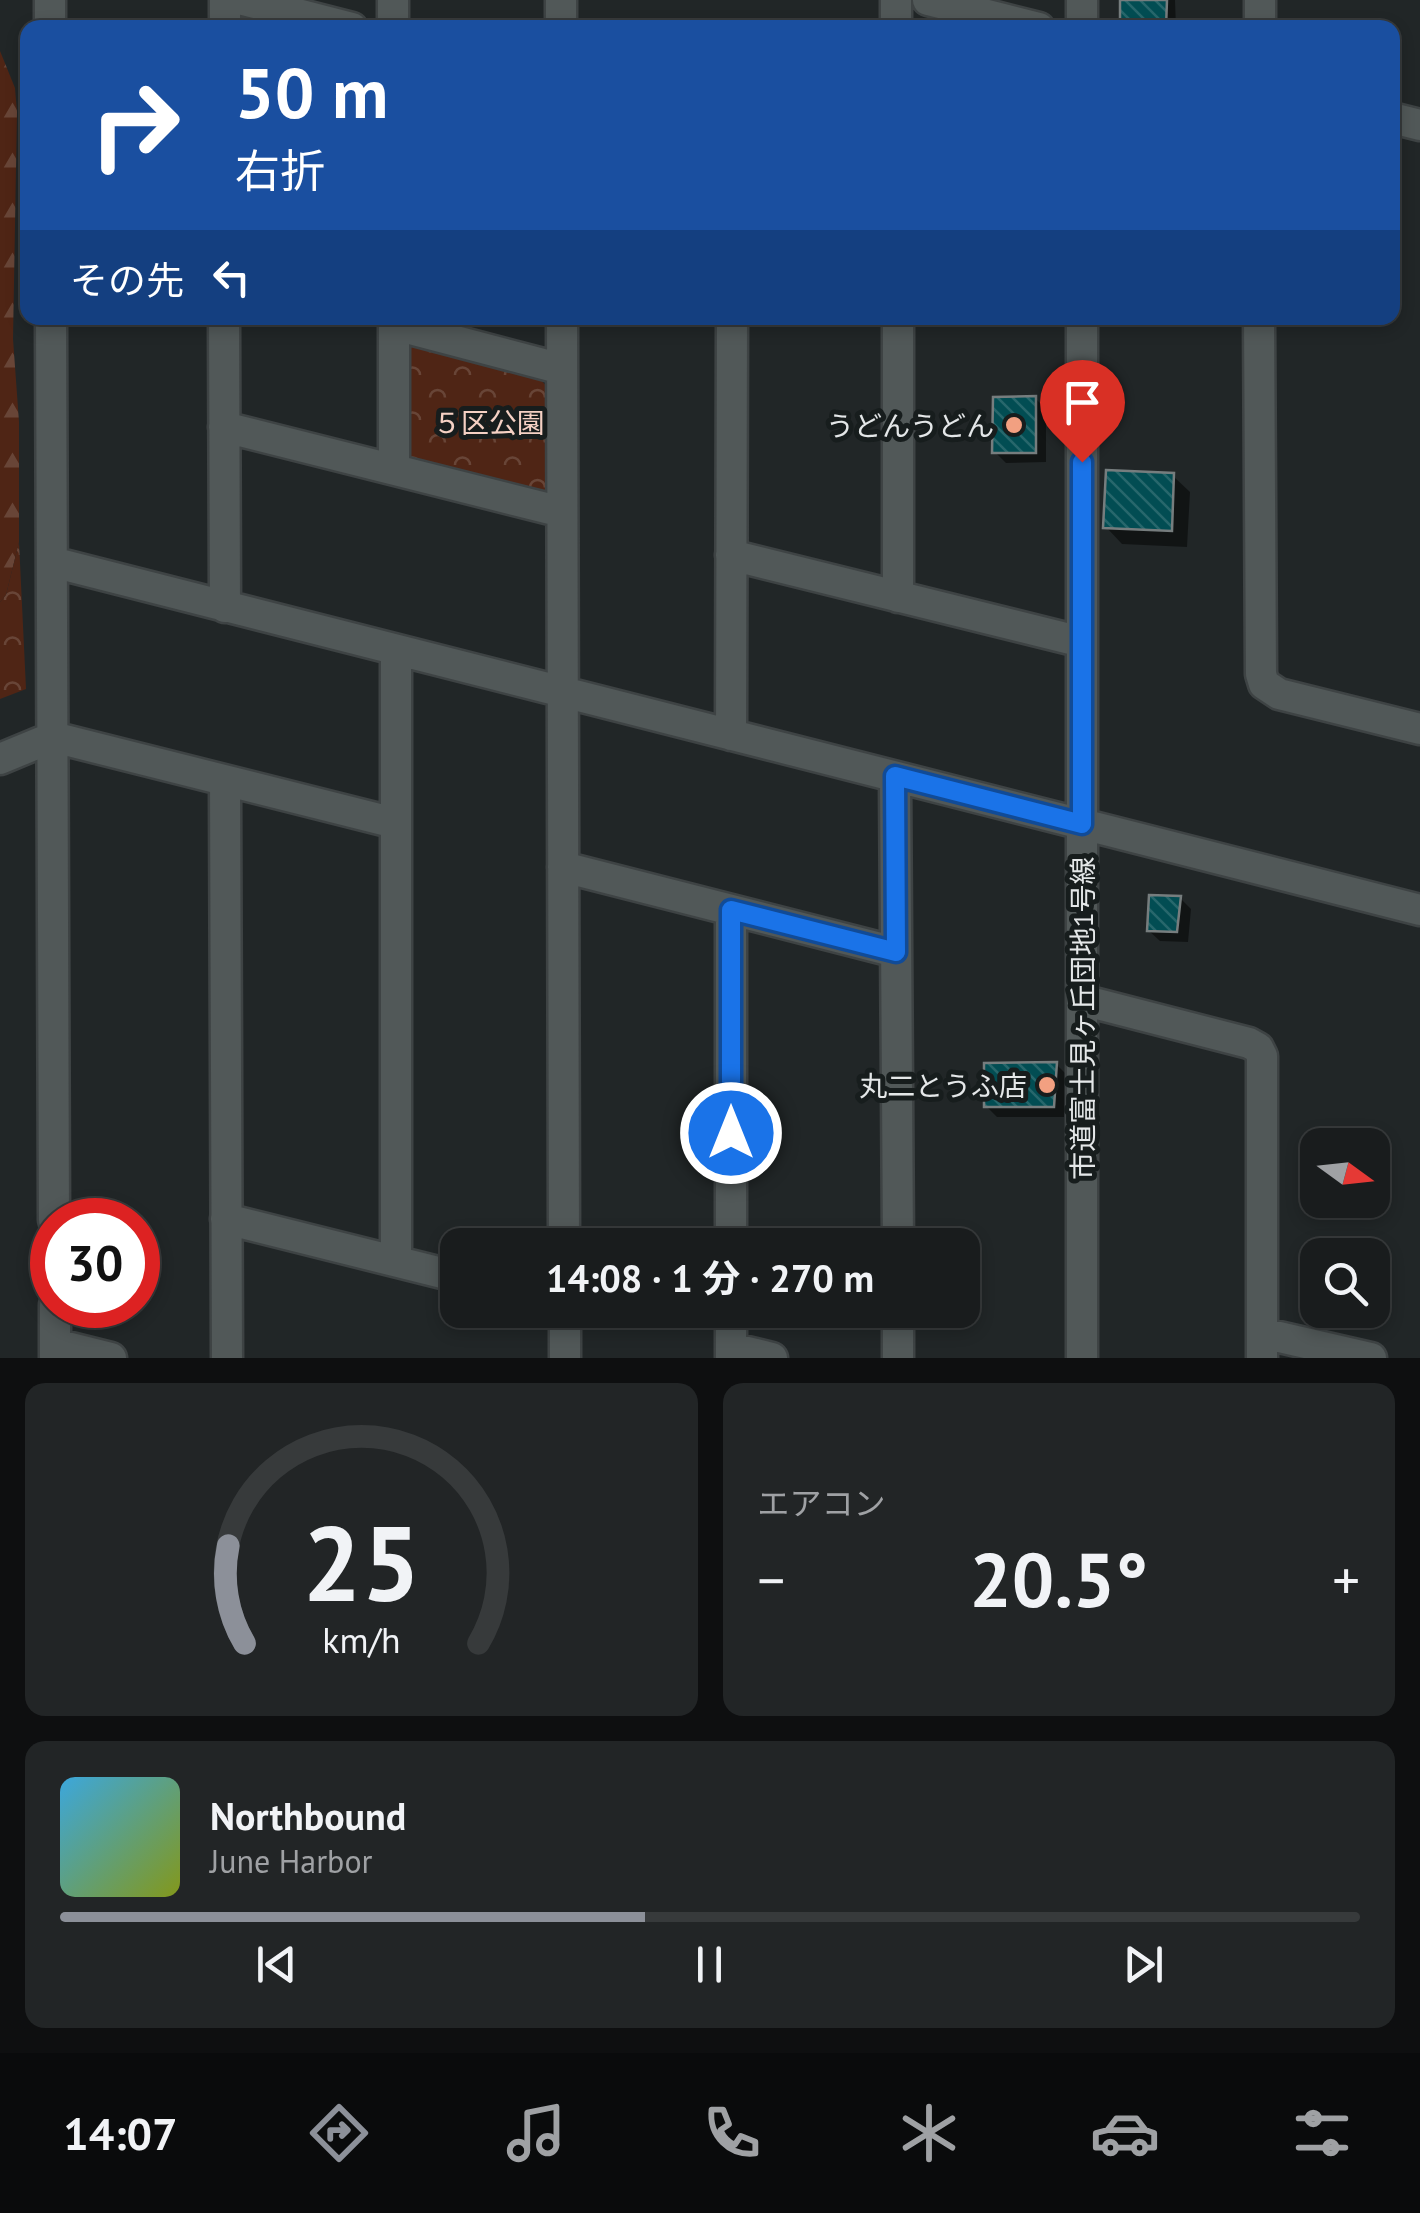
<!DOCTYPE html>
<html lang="ja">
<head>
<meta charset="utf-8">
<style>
	body { margin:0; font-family:"PT Sans","Noto Sans JP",sans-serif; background:#222526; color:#f1f3f6; height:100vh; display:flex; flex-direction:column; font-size:38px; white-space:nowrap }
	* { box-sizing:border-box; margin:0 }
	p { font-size:32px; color:#9fa1a4 }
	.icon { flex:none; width:55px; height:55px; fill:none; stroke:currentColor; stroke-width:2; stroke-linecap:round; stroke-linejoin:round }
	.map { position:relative; height:1358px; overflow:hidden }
	.sheet { display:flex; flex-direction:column; gap:25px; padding:25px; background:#0e0f10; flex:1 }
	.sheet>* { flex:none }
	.top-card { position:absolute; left:20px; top:20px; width:1380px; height:305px; border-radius:20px; box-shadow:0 5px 15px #0003,0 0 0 2px #373a3b; background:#1a4fa0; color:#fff; overflow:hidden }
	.needle { width:65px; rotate:105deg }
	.tools { position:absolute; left:1300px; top:1128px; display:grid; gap:20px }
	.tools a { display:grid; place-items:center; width:90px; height:90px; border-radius:20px; background:#191c1d; box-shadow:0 5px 15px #0003,0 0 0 2px #373a3b; font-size:50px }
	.speed { position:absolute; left:30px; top:1198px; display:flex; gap:20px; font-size:50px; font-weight:700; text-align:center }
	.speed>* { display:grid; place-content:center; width:130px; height:130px; border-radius:50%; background:#191c1d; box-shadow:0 5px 15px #0003,0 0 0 2px #373a3b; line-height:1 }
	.speed .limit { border:15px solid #d22; background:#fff; color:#111 }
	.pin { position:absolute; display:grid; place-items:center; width:85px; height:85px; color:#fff; margin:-102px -42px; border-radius:50% 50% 50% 0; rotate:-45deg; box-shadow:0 0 10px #0007 }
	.pin .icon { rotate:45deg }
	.me { position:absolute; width:110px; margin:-55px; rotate:0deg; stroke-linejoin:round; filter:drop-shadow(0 0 8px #0008) }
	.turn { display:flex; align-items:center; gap:35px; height:210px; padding:0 50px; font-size:45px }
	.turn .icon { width:130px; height:130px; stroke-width:2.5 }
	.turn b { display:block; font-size:70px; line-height:85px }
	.then { display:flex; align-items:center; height:95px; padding:0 50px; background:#0003; gap:20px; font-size:38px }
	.big { font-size:75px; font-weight:700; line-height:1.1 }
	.sheet .widget { flex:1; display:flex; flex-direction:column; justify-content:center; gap:15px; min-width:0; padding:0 35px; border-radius:20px; background:#222526 }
	.sheet .dial { align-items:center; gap:0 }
	.dial svg { height:260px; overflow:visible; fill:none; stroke:#373a3b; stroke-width:7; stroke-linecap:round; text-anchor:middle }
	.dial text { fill:#f1f3f6; stroke:none }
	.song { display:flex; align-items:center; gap:30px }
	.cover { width:120px; height:120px; border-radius:15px; background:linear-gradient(135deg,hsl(200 70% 55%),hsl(70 70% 35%)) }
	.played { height:10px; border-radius:5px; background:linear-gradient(90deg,#8c9099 45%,#373a3b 45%) }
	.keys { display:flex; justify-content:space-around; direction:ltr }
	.heat { display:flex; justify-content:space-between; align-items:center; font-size:55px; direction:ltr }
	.sheet .tiles { flex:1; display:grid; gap:25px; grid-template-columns:1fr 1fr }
	.widget:last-child { grid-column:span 2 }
	.trip { position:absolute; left:440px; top:1228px; width:540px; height:100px; border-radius:20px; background:#191c1d; box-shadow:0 5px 15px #0003,0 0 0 2px #373a3b; font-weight:700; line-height:100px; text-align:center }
	.dock { display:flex; height:160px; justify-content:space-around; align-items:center; background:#0a0b0c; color:#9fa1a4 }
	.dock .icon { width:70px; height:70px }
	.dock .on { color:#8c9099 }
	.dock b { font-size:45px; color:#f1f3f6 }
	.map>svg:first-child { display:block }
	.forest { fill:url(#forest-firs) }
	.park { fill:url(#park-crowns) }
	.shadow { fill:#0007 }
	.building { fill:url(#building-back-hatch); stroke:#767d7e; stroke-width:2.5 }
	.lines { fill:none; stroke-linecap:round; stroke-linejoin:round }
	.minor-casing { stroke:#3e4344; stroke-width:35 }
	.minor { stroke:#515858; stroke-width:30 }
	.route-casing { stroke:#114b97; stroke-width:25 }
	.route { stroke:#1a73e8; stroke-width:18 }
	.poi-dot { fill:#f2a081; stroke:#171d1d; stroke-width:4 }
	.labels { text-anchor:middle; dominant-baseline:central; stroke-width:10; stroke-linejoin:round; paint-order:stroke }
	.park-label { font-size:28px; fill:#f5d1c4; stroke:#171d1d }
	.poi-label { font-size:28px; fill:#e4e7e8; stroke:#171d1d; text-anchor:end }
	.street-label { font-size:28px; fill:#e4e7e8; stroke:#171d1d }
</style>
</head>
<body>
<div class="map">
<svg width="1420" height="1358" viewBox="0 0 1420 1358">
	<defs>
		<pattern id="forest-firs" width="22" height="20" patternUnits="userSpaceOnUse" patternTransform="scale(2.5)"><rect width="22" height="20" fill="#4f2515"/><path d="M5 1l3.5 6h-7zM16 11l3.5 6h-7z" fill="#684537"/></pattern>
		<pattern id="park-crowns" width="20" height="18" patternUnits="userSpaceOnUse" patternTransform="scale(2.5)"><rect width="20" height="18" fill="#4f2515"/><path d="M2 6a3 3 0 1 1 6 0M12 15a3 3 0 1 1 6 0" fill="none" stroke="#684537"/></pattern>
		<pattern id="building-back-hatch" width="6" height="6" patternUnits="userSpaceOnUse" patternTransform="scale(2.5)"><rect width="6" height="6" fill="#024d53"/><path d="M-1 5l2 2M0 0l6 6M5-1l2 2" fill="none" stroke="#27676c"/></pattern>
	</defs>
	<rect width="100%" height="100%" fill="#212627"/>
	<path class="forest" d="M0,51L15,88L17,112L13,339L19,422V542L6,595L0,602Z"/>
	<path class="park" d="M418,344L537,376L551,391L549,484L544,492L411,460L401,449L409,346Z
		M19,542L26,689L0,699V602L6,595Z"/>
	<path class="shadow" d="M1123,0H1175L1176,28H1123Z
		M1127,318H1195V322L1129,319Z
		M1035,398L1046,409V462L1006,463L995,452Z
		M1173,476L1190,492L1187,547L1122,544L1106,527Z
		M1180,898L1191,909L1188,942L1160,941L1149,931Z
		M1056,1064L1067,1075L1064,1117H997L986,1106Z"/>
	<path class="building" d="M1120,0H1167L1166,28H1120Z
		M1036,396V453H992L993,397Z
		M1106,470L1174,473L1172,531L1103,528Z
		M1149,895L1181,896L1177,932L1147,931Z
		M1057,1062L1054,1107H984V1063Z"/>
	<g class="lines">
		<defs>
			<path id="minor" d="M50,0V28
				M243,0L352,28
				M393,0V28
				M561,0V28
				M896,0V28
				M928,0L1039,28
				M1260,0V28
				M225,28V0
				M1082,28V0
				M1392,118L1420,125
				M51,318L54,1220
				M224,318L225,607
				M562,318L564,1245
				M898,318V597
				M1082,318V1358
				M1259,318L1261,674L1264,684L1279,694L1420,729
				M395,325L562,369
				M224,427L562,512
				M394,468V318
				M731,555L1082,642
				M52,562L1420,910
				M396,650V1261
				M731,735L732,318
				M0,759L53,737L395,823
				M895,777L898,1245
				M225,782L227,1358
				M563,867L896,952
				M731,910V1245
				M1082,1000L1249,1043L1258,1048L1262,1056V1358
				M226,1219L458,1277
				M55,1305V1358
				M565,1310V1358
				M731,1310V1358
				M898,1310V1358
				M1262,1333L1371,1358
				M55,1344L111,1358
				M731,1348L772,1358"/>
		</defs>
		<use href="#minor" class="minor-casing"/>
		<use href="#minor" class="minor"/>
	</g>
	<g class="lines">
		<defs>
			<path id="route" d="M731,1133V910L896,952L895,776L1082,824V462"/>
		</defs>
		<use href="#route" class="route-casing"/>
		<use href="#route" class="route"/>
	</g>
	<g class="poi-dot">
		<circle cx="1014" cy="425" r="10"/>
		<circle cx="1047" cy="1085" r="10"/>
	</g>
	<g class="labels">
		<g class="park-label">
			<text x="489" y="422">５区公園</text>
		</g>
		<g class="poi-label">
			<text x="994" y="425">うどんうどん</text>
			<text x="1027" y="1085">丸二とうふ店</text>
		</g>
		<g class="street-label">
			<text transform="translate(1082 1018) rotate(-90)">市道富士見ヶ丘団地1号線</text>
		</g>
	</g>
</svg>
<div class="tools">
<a><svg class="needle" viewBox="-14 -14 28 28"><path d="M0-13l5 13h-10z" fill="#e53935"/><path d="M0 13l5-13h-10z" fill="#9fa1a4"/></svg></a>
<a><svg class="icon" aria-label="search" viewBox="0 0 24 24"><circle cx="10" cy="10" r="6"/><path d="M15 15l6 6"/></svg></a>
</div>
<div class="speed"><div class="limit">30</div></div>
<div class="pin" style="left:1082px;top:462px;background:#d93025"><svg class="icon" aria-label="arrive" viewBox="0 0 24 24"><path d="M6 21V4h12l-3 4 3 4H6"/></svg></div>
<svg class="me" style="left:731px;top:1133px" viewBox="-20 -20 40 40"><circle r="17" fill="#1a73e8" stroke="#fff" stroke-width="3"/><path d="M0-11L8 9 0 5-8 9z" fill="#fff"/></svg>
<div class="trip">14:08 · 1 分 · 270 m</div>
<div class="top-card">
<div class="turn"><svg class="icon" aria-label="right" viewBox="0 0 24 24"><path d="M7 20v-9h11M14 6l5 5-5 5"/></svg><div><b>50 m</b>右折</div></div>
<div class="then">その先<svg class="icon" aria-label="left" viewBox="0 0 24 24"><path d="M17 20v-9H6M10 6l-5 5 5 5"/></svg></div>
</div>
</div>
<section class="sheet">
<div class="tiles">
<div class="widget dial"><svg viewBox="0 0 100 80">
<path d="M14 69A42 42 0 1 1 86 69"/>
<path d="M14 69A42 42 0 0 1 9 39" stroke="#8c9099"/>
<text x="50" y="56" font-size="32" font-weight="700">25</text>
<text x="50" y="72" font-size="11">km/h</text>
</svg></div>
<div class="widget"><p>エアコン</p>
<div class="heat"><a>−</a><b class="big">20.5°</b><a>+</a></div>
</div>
<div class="widget">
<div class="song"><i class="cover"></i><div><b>Northbound</b><p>June Harbor</p></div></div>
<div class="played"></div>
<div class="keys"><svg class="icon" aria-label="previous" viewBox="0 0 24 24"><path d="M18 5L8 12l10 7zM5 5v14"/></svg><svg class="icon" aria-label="pause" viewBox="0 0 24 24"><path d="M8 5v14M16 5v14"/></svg><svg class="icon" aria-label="next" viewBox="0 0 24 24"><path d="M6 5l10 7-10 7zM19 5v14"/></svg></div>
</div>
</div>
</section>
<nav class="dock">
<b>14:07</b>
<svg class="icon on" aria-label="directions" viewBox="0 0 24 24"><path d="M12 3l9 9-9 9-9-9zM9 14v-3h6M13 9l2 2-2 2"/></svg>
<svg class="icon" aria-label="music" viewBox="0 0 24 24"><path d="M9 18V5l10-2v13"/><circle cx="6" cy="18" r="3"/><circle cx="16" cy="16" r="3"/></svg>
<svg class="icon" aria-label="phone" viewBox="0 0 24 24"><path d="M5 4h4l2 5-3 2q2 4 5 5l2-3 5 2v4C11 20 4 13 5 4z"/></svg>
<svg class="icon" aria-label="climate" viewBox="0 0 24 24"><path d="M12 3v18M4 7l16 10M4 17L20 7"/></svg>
<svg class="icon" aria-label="car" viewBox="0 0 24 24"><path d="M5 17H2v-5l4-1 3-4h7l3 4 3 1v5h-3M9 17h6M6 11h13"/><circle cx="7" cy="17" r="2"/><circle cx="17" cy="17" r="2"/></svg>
<svg class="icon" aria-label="filters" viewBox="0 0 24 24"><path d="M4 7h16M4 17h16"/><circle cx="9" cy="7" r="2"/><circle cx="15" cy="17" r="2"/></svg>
</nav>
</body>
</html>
